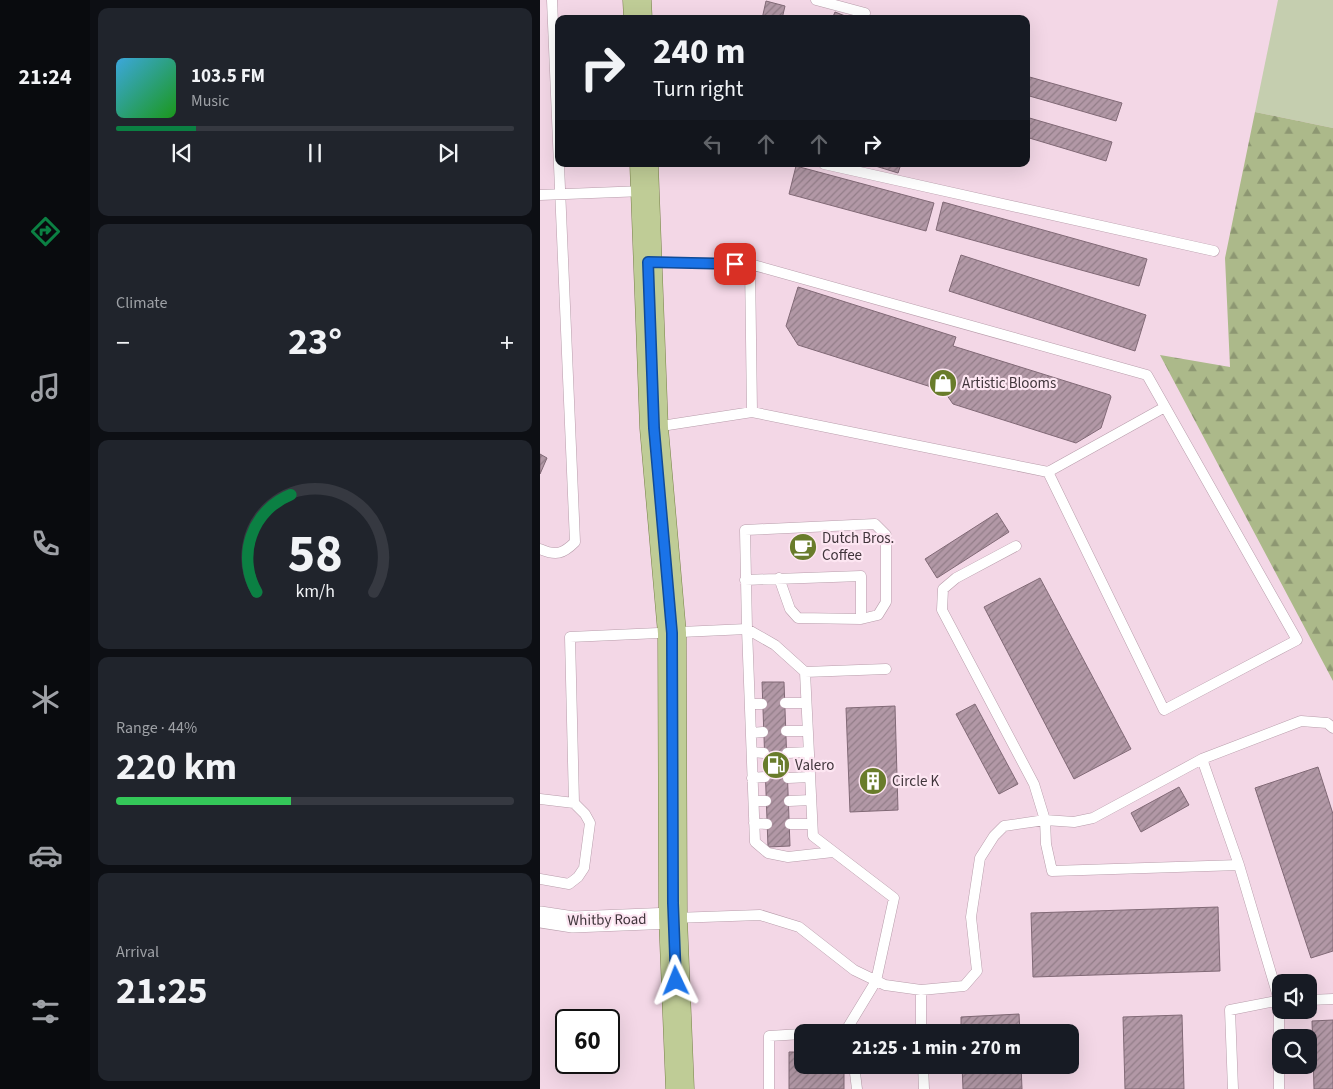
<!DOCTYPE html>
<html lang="en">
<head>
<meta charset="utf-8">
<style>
	body { margin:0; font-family:"Source Sans 3",sans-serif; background:#20242c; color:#f1f3f6; height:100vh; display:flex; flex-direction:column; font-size:19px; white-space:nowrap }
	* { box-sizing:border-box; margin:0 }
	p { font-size:16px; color:#9ea1a6 }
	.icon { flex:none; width:28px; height:28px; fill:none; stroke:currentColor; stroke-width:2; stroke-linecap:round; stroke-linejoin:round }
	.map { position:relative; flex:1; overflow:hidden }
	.panel { display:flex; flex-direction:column; gap:8px; padding:8px; background:#0d0f14; width:450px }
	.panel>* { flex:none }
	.banner { position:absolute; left:15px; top:15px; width:475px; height:152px; border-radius:10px; box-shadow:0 5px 20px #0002; background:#171b24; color:#f1f3f6; overflow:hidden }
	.fabs { position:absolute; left:732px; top:974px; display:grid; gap:10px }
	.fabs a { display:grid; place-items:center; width:45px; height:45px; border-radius:10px; background:#171b24; box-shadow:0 5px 20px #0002; font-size:25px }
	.speed { position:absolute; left:15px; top:1009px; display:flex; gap:10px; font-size:25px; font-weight:700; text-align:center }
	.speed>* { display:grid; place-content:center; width:65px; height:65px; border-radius:50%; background:#171b24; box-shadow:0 5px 20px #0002; line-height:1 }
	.speed .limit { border:2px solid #111; border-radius:8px; background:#fff; color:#111 }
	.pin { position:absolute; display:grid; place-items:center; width:42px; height:42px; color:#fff; margin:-21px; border-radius:10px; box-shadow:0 2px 8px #0006 }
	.me { position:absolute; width:55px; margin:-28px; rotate:358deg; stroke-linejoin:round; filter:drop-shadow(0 0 4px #0008) }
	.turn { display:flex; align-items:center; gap:18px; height:105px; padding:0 15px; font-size:22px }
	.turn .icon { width:65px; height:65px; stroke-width:2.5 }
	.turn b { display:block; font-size:35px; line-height:42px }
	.lanes { display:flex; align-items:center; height:48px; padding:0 15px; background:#0003; justify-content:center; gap:25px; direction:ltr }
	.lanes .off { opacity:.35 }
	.big { font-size:38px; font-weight:700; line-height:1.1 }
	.panel .widget { flex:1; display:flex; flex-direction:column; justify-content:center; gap:8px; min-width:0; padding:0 18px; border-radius:10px; background:#20242c }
	.panel .dial { align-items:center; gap:0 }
	.dial svg { height:130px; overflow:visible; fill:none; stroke:#363941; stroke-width:7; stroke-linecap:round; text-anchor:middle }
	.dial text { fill:#f1f3f6; stroke:none }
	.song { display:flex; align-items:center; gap:15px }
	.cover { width:60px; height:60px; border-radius:8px; background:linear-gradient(135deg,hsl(200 70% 55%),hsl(120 70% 35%)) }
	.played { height:5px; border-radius:2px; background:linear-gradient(90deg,#0b8043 20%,#363941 20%) }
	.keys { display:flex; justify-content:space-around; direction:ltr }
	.heat { display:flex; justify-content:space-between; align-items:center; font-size:28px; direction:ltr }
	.charge { height:8px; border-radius:4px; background:linear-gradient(90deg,#34c759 44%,#363941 0) }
	.trip { position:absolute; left:254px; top:1024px; width:285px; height:50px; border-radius:10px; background:#171b24; box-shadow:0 5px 20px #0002; font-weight:700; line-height:50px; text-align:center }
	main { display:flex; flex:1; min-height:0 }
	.tabs { display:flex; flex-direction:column; width:90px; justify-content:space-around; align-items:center; background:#090b0e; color:#9ea1a6 }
	.tabs .icon { width:35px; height:35px }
	.tabs .selected { color:#0b8043 }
	.tabs b { font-size:22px; color:#f1f3f6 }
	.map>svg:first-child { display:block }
	.green { fill:#c5ceaf }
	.forest { fill:url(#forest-firs) }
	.building { fill:url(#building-hatch); stroke:#816976 }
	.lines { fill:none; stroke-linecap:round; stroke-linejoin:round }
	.service-casing { stroke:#b89dab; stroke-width:11 }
	.minor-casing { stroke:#b89dab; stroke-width:22 }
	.primary-casing { stroke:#778149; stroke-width:29 }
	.service { stroke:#fff; stroke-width:10 }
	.minor { stroke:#fff; stroke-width:21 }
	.primary { stroke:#bfcc96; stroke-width:28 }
	.route-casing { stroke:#114b97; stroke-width:12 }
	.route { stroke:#1a73e8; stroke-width:9 }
	.labels { text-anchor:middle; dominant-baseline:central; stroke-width:4.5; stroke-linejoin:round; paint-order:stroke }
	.poi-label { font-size:15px; fill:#40353b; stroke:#fde6f2; text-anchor:start }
	.street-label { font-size:15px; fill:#40353b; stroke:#fde6f2 }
</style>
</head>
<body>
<main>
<nav class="tabs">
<b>21:24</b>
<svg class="icon selected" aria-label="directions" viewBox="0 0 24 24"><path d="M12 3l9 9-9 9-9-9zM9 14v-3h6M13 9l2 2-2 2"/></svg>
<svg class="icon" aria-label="music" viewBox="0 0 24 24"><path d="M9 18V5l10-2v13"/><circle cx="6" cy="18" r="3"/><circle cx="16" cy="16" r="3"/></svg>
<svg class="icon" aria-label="phone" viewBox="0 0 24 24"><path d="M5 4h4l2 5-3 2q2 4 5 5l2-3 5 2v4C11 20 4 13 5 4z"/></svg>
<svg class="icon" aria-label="climate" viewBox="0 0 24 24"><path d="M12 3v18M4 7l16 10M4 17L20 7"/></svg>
<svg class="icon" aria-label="car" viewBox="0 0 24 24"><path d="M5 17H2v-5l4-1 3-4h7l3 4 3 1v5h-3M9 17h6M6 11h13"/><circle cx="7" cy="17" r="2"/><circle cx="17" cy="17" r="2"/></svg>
<svg class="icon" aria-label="filters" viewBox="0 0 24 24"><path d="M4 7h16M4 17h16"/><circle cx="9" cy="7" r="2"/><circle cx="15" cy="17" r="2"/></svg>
</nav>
<section class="panel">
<div class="widget">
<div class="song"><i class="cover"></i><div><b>103.5 FM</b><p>Music</p></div></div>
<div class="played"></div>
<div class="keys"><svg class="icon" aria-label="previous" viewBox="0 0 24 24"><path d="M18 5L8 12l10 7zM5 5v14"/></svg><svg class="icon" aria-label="pause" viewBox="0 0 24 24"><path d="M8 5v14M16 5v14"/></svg><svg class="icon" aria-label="next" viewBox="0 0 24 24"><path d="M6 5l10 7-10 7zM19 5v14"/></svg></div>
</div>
<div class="widget"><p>Climate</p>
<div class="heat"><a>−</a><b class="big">23°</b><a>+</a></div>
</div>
<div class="widget dial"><svg viewBox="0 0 100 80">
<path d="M14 69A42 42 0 1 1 86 69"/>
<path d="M14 69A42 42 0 0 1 35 9" stroke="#0b8043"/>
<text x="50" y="56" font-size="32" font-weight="700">58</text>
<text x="50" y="72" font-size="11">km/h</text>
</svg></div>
<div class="widget"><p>Range · 44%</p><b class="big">220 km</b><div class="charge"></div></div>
<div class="widget"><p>Arrival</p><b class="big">21:25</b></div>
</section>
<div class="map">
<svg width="793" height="1089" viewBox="0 0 793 1089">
	<defs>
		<pattern id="forest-firs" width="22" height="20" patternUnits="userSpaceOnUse" patternTransform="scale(1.25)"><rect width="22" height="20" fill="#acb98a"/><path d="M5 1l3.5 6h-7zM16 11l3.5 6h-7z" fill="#8d9772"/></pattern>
		<pattern id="building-hatch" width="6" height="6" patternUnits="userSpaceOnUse" patternTransform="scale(1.25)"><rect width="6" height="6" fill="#b298a6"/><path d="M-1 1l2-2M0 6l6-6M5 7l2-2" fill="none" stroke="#927d88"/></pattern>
	</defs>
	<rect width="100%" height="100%" fill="#f3d7e6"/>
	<path class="green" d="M738,0H793V128L715,112Z"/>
	<path class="forest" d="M715,112L793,128V681L620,355L690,367L685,258Z"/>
	<path class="building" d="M226,1L245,6L242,19H222Z
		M295,12L313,19H292Z
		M486,76L582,103L576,121L486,95Z
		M486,117L572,142L566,161L486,137Z
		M329,164H361L358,173Z
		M256,166L394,203L386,231L249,194Z
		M403,202L607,259L599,286L396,230Z
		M421,255L606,315L595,351L409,291Z
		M258,287L416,337L413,346L570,395L571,397L561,428L536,443L413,404L404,391L258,345L246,326Z
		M0,454L7,458L0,474Z
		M457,513L469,532L397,578L385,559Z
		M500,578L591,749L534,779L444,607Z
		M222,682H244L250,846L228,847Z
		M435,704L478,784L459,794L416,714Z
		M355,706L358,810L310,812L306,708Z
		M778,767L793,814V951L771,958L715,788Z
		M639,787L649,805L601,832L591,813Z
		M678,907L680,971L493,977L491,913Z
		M479,1014L480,1032H421V1017Z
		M642,1015L644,1089H585L583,1017Z
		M793,1020V1089H774L772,1021Z
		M249,1052H262V1065H304V1089H249Z
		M422,1065H481L482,1089H423Z"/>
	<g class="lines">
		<defs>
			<path id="service" d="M276,0L325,13L323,19
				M284,164L674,251
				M0,195L104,191
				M109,262L210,264L607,375L757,640L624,710L508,472L212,412L115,427
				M210,264L212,412
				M508,472L625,407
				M476,546L416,578L403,589L402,610L494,784L505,820L506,844L512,871L699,865
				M0,549C16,556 23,554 35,542L12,0
				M239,578L250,609L258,618L321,619L338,615L346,602V535L335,524L205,530L207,629L215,842L228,853L248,857L293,852
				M205,580L321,576V619
				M265,672L346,669
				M245,703H266
				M210,704H222
				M246,731H268
				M211,733L223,732
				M212,752L224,753
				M247,753L269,752
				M662,759L699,865L739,1000V1089
				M212,778L225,777
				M248,778L270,777
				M0,799L34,803L30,637L207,629L235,645L265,672L273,836L354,898L336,981L305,1032H299
				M214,801H226
				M249,801L271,800
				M214,823L227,824
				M250,824H272
				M0,879L29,884L38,877L44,868L50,823L45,814L34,803
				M134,918L220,915L259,927L314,970L345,985L381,990L424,986L437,971L431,917L440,858L454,836L464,826L505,820L534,822L553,818L662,759L761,721L787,723L793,728
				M381,990V1032
				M769,1000L793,999
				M314,1065L317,1089
				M383,1065L384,1089
				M229,1089V1036L262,1034
				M693,1089L690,1010L741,1000"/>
			<path id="minor" d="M0,917L33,922L133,918"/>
			<path id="primary" d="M97,0L98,19
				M104,164L114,428L132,633L133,918L140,1089"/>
		</defs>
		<use href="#service" class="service-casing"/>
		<use href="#minor" class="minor-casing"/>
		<use href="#primary" class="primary-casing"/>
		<use href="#service" class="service"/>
		<use href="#minor" class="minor"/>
		<use href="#primary" class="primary"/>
	</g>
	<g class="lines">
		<defs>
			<path id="route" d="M136,981L133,903L132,633L114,428L108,262L195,264"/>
		</defs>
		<use href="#route" class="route-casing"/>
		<use href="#route" class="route"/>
	</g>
	<defs>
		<symbol id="shop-disc" viewBox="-11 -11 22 22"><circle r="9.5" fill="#697c2b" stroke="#fde6f2"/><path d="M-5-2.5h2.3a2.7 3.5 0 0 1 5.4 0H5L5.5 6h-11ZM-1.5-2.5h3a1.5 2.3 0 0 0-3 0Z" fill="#fff"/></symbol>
		<symbol id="cafe-disc" viewBox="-11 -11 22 22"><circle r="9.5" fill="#697c2b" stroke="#fde6f2"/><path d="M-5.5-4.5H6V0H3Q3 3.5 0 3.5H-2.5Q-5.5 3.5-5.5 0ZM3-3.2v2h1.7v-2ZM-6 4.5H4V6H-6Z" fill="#fff"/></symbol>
		<symbol id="fuel-disc" viewBox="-11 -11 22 22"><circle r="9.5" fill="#697c2b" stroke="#fde6f2"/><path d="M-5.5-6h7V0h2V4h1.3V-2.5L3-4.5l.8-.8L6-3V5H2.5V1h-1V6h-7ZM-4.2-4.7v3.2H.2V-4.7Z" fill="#fff"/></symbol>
		<symbol id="building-disc" viewBox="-11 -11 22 22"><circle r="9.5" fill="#697c2b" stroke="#fde6f2"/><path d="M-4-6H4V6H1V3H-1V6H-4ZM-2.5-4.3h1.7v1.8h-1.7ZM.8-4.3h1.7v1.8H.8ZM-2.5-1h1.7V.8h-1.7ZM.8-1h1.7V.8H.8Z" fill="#fff"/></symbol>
	</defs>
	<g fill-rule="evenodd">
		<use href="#shop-disc" x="387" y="367" width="32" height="32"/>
		<use href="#cafe-disc" x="247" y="531" width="32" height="32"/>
		<use href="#fuel-disc" x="220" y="749" width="32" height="32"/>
		<use href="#building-disc" x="317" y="765" width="32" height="32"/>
	</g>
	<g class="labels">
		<g class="poi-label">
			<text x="422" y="383">Artistic Blooms</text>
			<text x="282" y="538">Dutch Bros.<tspan x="282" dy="17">Coffee</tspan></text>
			<text x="255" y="765">Valero</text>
			<text x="352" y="781">Circle K</text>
		</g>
		<g class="street-label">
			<text transform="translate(67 920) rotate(-1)">Whitby Road</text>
		</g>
	</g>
</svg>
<div class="fabs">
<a><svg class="icon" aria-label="sound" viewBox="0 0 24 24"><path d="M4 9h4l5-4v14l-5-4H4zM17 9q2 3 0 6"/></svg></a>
<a><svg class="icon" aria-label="search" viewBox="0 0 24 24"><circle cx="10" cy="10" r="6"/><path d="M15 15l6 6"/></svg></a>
</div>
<div class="speed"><div class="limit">60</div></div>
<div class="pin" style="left:195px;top:264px;background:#d93025"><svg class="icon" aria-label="arrive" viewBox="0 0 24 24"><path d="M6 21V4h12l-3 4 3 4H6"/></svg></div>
<svg class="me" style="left:136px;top:981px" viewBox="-20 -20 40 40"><path d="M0-17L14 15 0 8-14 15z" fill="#1a73e8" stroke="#fff" stroke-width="4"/></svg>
<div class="trip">21:25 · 1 min · 270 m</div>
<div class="banner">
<div class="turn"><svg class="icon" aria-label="right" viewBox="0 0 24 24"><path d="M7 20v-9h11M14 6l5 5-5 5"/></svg><div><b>240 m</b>Turn right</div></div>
<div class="lanes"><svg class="icon off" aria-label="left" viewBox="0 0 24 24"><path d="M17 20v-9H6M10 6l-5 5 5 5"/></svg><svg class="icon off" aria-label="ahead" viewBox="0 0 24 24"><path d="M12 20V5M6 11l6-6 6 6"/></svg><svg class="icon off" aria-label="ahead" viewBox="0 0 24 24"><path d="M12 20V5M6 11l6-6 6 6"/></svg><svg class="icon" aria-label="right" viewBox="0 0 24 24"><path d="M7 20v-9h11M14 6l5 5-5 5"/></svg></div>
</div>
</div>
</main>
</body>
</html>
